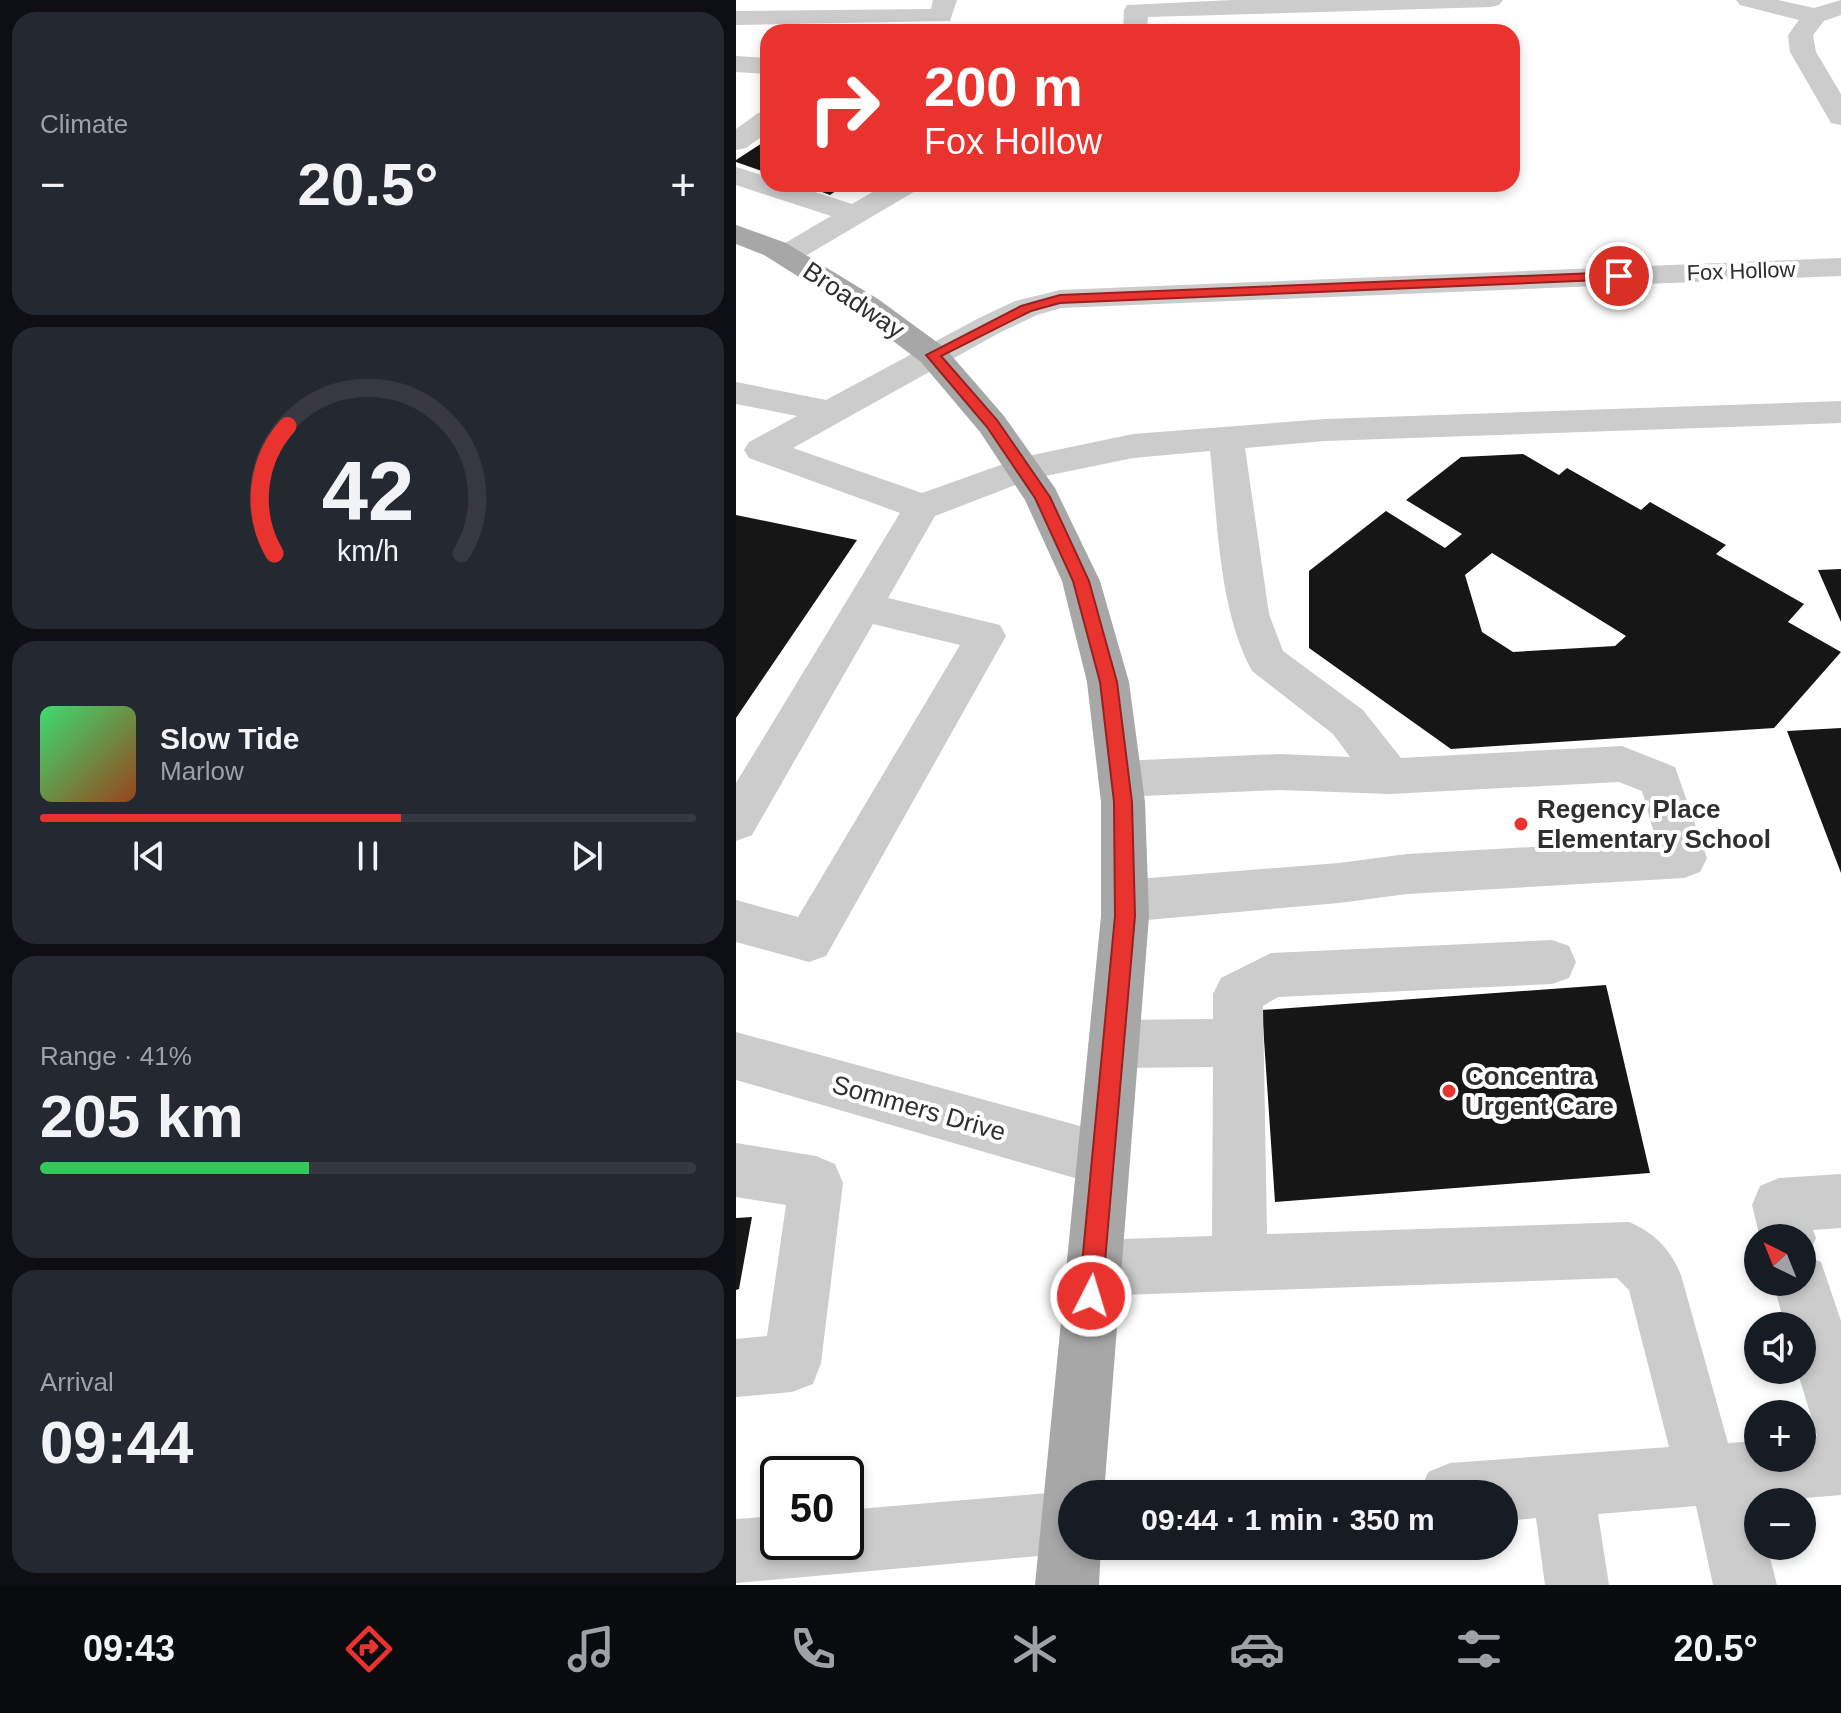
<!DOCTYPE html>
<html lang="en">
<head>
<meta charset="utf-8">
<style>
	body { margin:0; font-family:Arial,sans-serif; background:#242831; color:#f1f3f6; height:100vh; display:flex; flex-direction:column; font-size:30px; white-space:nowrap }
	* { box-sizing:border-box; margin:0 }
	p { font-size:26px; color:#9ea1a6 }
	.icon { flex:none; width:44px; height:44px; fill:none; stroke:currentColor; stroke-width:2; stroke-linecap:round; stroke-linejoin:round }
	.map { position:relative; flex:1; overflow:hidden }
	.panel { display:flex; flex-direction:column; gap:12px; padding:12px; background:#0d0f14; width:736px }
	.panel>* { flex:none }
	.hud { position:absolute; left:24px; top:24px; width:760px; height:168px; border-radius:24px; box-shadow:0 4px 12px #0003; background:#e9332f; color:#fff; overflow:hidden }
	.needle { width:52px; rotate:317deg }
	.buttons { position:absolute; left:1008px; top:1224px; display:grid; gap:16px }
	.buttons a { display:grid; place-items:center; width:72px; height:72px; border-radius:50%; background:#171b24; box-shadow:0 4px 12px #0003; font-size:40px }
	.speed { position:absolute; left:24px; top:1456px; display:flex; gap:16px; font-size:40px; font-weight:700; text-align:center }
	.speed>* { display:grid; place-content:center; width:104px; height:104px; border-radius:50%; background:#171b24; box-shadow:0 4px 12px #0003; line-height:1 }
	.speed .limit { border:4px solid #111; border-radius:12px; background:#fff; color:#111 }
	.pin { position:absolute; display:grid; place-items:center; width:68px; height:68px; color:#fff; margin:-34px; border:4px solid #fff; border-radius:50%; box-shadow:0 2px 8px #0007 }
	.me { position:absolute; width:88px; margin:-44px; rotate:5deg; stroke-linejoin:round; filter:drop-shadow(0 0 6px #0008) }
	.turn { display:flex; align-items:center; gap:28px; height:168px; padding:0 32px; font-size:36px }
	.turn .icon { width:104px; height:104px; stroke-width:2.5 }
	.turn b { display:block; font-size:56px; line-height:68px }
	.big { font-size:60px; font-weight:800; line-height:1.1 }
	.panel .widget { flex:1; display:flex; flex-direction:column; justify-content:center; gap:12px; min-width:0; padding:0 28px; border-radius:24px; background:#242831 }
	.panel .dial { align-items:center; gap:0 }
	.dial svg { height:208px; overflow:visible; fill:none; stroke:#363941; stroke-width:7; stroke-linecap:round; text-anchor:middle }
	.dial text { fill:#f1f3f6; stroke:none }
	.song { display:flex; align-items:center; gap:24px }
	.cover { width:96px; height:96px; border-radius:12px; background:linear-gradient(135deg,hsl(140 70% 55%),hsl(20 70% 35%)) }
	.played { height:8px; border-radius:4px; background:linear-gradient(90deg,#e9332f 55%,#363941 55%) }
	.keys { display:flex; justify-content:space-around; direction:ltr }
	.heat { display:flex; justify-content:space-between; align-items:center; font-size:44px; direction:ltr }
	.charge { height:12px; border-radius:6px; background:linear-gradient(90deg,#34c759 41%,#363941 0) }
	.trip { position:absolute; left:322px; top:1480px; width:460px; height:80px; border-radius:40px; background:#171b24; box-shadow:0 4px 12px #0003; font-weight:800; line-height:80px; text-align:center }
	.dock { display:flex; height:128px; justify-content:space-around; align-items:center; background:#090b0e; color:#9ea1a6 }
	.dock .icon { width:56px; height:56px }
	.dock .current { color:#e9332f }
	.dock b { font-size:36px; color:#f1f3f6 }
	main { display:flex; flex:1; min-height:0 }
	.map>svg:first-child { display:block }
	.building { fill:#161616; fill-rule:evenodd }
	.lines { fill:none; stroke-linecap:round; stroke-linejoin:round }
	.minor { fill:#ccc; fill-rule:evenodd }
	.major { fill:#a7a7a7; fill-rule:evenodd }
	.route { fill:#e9332f; stroke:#97211f; stroke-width:2 }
	.poi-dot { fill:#e9332f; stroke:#fff; stroke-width:3 }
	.labels { text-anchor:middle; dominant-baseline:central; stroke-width:8; stroke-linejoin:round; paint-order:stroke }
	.far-street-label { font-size:22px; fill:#2f2f2f; stroke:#fff }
	.street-label { font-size:26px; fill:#2f2f2f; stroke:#fff }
	.poi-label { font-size:26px; font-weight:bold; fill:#2f2f2f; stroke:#fff; text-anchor:start }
</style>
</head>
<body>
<main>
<section class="panel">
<div class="widget"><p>Climate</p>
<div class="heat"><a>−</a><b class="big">20.5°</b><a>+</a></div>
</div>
<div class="widget dial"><svg viewBox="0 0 100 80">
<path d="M14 69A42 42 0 1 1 86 69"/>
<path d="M14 69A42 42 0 0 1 19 20" stroke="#e9332f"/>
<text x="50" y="56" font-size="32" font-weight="700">42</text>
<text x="50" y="72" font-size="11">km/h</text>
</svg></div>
<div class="widget">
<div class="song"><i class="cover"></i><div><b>Slow Tide</b><p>Marlow</p></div></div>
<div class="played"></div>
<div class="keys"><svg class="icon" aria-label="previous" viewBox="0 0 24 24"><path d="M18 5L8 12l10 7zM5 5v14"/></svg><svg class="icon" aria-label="pause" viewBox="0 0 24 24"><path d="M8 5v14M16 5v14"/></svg><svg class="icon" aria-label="next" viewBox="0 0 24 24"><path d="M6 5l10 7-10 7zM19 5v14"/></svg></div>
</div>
<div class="widget"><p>Range · 41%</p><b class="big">205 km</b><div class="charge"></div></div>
<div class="widget"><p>Arrival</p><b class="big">09:44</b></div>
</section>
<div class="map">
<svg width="1105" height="1585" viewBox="0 0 1105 1585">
	<rect width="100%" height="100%" fill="#fff"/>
	<path class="building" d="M32,139V173L0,162V160Z
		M65,184H110L94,195Z
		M787,454L823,475L831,468L905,510L914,502L990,545L980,554L1068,604L1052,622L1105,652L1038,728L715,749L573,648V571L650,511L709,548L726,534L670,500L725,457ZM756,553L890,636L879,646L777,652L746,632L729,575Z
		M0,515L121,540L0,718Z
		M1105,569V622L1082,570Z
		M1105,728V873L1051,731Z
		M870,985L914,1173L539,1202L526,1010Z
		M16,1217L3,1289L0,1290V1218Z"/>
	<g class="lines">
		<path class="minor" d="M197,0H221L214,21L0,25V11L195,9Z
			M497,0H767L763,5L755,7L412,17L411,32H387L388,10L391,5Z
			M1000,0H1042L1078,8L1105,0V15L1088,21L1077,35L1080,52L1105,94V125L1095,123L1054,52L1052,35L1063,20L1004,5Z
			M0,56L32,58V74L0,72Z
			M32,111V132L10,148L0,150V129L22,113Z
			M0,167L32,177V184H54L116,204L150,184H185L181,190L61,261L50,264L39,261L35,255L39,249L95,216L0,185Z
			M1105,258V276L325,308L301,315L263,333L57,448L186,493L287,457L397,434L589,419L1105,401V423L589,441L509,448L533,614L547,651L627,710L665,758L886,746L939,767L971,858L964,872L948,878L671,894L603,903L388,922L371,916L365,901L371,886L388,880L603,863L671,854L920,840L906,791L883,782L654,794L544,790L384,797L369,792L362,779L369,766L384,761L544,754L614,757L597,734L516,671C482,608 482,521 474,451L397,458L295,479L199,516L152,598L264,625L270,636L90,956L73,962L0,942V900L62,917L224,645L137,624L16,835L0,841V783L164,513L13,458L8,450L13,442L61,416L0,404V382L90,400L241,319L279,301L324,290Z
			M816,940L833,946L840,962L833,978L816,984L542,997L527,1006L531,1234L893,1222C919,1233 934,1249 945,1275L992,1443L1022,1441V1458H1066V1437L1081,1436L1061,1370H1066V1326H1049L1037,1282H1066V1238H1024L1016,1205L1024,1186L1043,1178L1105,1174V1228L1077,1230L1080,1238L1072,1257L1085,1262L1105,1321V1495L1020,1502L1022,1546H1031L1041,1585H977L960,1506L862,1514L873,1585H809L800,1518L768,1521V1494H683L692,1472L714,1463L933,1447L893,1290L881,1278L357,1296L337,1288L329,1268L337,1248L357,1240L476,1236L477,1067L377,1068L359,1061L352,1044L359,1027L377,1020L477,1019V994L485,978L535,953Z
			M0,1032L366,1132L385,1140L393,1159L385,1178L366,1186L0,1080Z
			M0,1143L80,1156L99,1164L107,1183L85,1363L77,1384L56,1392L0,1397V1339L31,1336L50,1205L0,1197Z
			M336,1491L344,1494H336V1546H353L336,1553L0,1583V1519L42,1516V1542H110V1510Z"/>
		<path class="major" d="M0,225L50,243L142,299L209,348L268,416L319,488L364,581L393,682L409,802L413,916L368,1494H336V1546H365L363,1585H299L365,916V802L351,682L326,581L289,500L244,432L185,362L120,313L28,255L0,244Z"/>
	</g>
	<path class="route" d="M883,272L887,273V279L324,303L295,311L205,356L261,420L314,497L353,581L381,682L396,802L399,916L366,1296L363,1304L355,1308L346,1304L343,1296L379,916L378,802L364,682L337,581L299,498L251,427L190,355L285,306L324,295Z"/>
	<g class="poi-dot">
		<circle cx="785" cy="824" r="8"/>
		<circle cx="713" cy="1091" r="8"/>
	</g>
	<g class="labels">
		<g class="far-street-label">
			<text transform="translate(1005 271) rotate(-2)">Fox Hollow</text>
		</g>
		<g class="street-label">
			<text transform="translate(118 300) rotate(34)">Broadway</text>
			<text transform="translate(183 1108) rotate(16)">Sommers Drive</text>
		</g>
		<g class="poi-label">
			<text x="801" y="809">Regency Place<tspan x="801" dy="30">Elementary School</tspan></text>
			<text x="729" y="1076">Concentra<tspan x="729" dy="30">Urgent Care</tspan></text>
		</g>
	</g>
</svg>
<div class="buttons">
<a><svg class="needle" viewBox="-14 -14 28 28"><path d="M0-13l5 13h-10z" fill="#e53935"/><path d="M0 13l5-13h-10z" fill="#9ea1a6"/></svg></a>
<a><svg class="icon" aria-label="sound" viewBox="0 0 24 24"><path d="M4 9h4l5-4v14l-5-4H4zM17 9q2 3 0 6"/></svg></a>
<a>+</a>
<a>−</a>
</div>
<div class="speed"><div class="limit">50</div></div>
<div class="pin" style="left:883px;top:276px;background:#d93025"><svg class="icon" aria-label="arrive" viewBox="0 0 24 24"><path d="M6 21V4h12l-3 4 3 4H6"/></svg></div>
<svg class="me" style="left:355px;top:1296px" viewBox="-20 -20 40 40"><circle r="17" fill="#e9332f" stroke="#fff" stroke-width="3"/><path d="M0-11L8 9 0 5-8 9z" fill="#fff"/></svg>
<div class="trip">09:44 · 1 min · 350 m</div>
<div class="hud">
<div class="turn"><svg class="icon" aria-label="right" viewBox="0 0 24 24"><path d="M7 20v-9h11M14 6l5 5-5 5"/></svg><div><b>200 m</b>Fox Hollow</div></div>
</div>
</div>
</main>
<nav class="dock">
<b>09:43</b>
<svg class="icon current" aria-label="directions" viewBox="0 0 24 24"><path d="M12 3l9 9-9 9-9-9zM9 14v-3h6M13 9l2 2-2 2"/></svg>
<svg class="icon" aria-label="music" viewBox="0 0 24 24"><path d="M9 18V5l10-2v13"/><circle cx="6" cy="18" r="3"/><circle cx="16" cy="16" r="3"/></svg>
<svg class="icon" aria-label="phone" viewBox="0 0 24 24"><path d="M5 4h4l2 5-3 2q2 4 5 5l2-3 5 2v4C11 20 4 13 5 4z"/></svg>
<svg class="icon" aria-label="climate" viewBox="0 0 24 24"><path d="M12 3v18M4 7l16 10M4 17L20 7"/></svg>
<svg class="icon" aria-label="car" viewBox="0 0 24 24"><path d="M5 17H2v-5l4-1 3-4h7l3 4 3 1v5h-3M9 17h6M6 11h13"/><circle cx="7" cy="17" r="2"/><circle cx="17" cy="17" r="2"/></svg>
<svg class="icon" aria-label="filters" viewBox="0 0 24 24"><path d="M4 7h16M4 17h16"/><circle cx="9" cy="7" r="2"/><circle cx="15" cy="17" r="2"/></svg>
<b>20.5°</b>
</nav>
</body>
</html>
